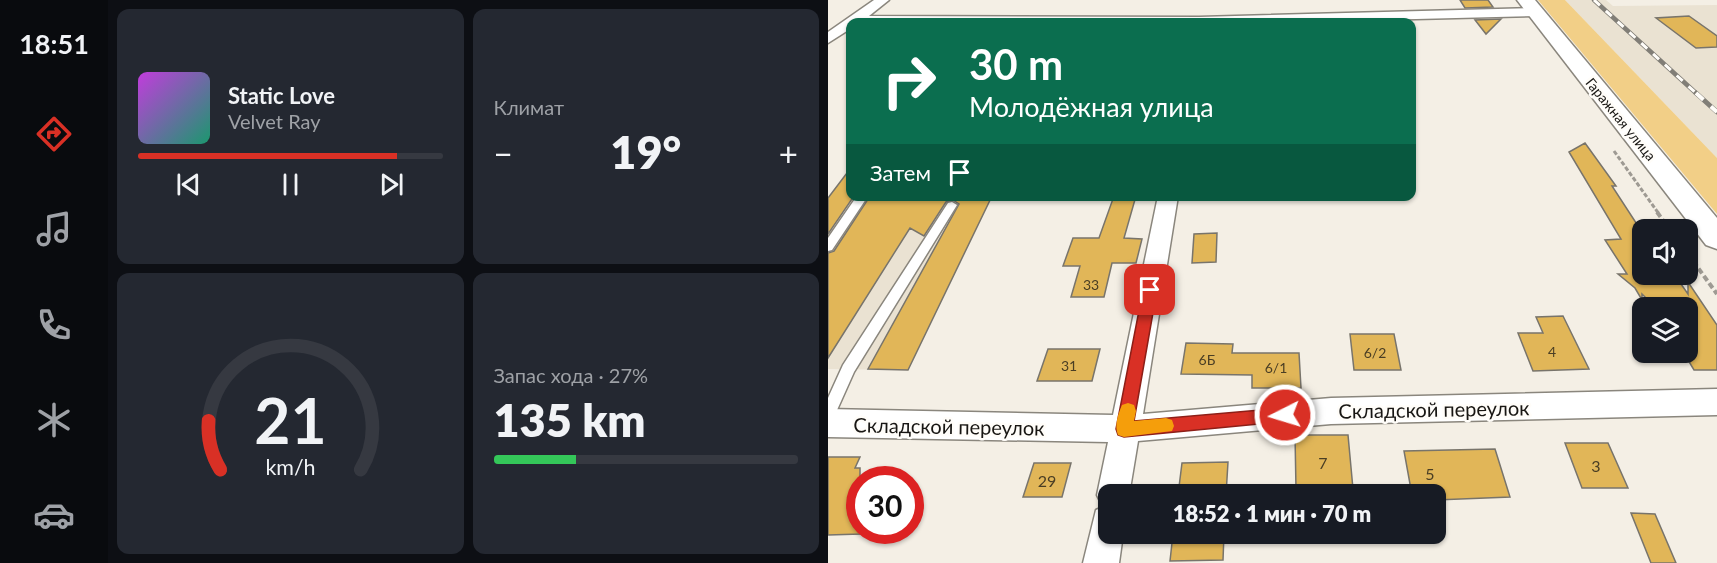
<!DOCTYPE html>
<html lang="ru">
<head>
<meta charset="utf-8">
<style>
	body { margin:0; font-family:Lato,sans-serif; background:#242831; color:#f1f3f6; height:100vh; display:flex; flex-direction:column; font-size:22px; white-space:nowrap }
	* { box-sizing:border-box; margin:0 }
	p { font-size:20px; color:#9ea1a6 }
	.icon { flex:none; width:33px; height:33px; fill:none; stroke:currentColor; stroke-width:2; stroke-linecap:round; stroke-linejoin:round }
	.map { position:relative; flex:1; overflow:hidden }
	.panel { display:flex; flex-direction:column; gap:9px; padding:9px; background:#0d0f14; width:720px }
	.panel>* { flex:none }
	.hud { position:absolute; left:18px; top:18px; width:570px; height:183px; border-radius:12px; box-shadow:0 2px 4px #0004; background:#0b6e4f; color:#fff; overflow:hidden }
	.buttons { position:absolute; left:804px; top:219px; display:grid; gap:12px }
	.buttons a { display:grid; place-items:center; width:66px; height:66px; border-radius:12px; background:#171b24; box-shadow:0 2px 4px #0004; font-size:30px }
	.speed { position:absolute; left:18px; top:466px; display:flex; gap:12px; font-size:30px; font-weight:700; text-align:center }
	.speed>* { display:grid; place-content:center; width:78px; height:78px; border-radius:50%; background:#171b24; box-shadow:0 2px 4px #0004; line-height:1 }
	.speed .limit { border:9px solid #d22; background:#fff; color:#111 }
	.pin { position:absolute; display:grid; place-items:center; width:51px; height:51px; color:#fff; margin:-26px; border-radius:12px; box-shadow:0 3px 9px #0006 }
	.me { position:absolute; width:66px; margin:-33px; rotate:265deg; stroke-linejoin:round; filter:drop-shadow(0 0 4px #0008) }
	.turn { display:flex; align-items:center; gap:21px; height:126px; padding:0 24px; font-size:27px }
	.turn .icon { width:78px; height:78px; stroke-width:2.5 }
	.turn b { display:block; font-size:42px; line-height:51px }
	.then { display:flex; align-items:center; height:57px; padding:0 24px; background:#0003; gap:12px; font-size:22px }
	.big { font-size:45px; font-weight:800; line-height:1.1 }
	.panel .card { flex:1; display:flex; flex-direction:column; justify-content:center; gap:9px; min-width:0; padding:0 21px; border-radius:12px; background:#242831 }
	.panel .dial { align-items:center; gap:0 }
	.dial svg { height:156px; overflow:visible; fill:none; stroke:#363941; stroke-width:7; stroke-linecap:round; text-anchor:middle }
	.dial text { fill:#f1f3f6; stroke:none }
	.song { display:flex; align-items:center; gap:18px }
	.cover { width:72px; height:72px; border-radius:9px; background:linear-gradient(135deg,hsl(290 70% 55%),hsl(160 70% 35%)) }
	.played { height:6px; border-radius:3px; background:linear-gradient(90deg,#d93025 85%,#363941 85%) }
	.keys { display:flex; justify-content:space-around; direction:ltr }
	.heat { display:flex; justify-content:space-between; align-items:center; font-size:33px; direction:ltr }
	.charge { height:9px; border-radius:4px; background:linear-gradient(90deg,#34c759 27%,#363941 0) }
	.panel .tiles { flex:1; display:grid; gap:9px; grid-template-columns:repeat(2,1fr) }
	.trip { position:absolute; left:270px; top:484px; width:348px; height:60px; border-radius:12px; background:#171b24; box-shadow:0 2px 4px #0004; font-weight:800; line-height:60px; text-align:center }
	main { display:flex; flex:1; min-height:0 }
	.menu { display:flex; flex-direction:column; width:108px; justify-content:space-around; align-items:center; background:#090b0e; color:#9ea1a6 }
	.menu .icon { width:42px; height:42px }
	.menu .on { color:#d93025 }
	.menu b { font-size:27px; color:#f1f3f6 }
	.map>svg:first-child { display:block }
	.built { fill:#eae2d2 }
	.green { fill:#f2cf87 }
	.building { fill:#e1b658; stroke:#78746b; stroke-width:1.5 }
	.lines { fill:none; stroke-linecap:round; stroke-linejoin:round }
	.lane-casing { stroke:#8a867d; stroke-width:3 }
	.street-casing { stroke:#8a867d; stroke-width:3 }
	.secondary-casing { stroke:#8a867d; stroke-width:3 }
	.path-far1 { stroke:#9e9a93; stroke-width:3; stroke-dasharray:4.5 2; stroke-linecap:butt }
	.path { stroke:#9e9a93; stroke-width:4; stroke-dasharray:6 3; stroke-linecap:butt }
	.lane { fill:#fff; fill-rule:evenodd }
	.street { fill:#fff; fill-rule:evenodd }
	.secondary { fill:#fff; fill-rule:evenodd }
	.rail-far1-casing { stroke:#817e77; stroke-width:4.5 }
	.rail-casing { stroke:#817e77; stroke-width:5 }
	.rail-far1 { stroke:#fffdf9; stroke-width:3; stroke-dasharray:8; stroke-linecap:butt }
	.rail { stroke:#fffdf9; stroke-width:4; stroke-dasharray:10; stroke-linecap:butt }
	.route { fill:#d93025; stroke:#8d1f18; stroke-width:1.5 }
	.slow { fill:#f59e0b }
	.labels { text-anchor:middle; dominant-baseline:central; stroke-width:5; stroke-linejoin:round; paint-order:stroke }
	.far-street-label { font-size:14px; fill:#181613; stroke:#fffdf9 }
	.number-label { font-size:14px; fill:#4a3e24 }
	.near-number-label { font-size:16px; fill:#4a3e24 }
	.near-street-label { font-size:20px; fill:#181613; stroke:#fffdf9 }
</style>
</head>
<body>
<main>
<nav class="menu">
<b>18:51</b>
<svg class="icon on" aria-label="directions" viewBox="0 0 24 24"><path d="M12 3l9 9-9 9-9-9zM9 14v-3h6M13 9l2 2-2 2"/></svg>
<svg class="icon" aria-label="music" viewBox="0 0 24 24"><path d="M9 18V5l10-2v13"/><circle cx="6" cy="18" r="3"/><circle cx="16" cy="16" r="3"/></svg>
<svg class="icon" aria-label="phone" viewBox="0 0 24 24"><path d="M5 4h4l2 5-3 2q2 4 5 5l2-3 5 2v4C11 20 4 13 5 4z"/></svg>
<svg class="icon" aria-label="climate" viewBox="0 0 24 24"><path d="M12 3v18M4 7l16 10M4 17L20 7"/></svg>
<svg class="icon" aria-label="car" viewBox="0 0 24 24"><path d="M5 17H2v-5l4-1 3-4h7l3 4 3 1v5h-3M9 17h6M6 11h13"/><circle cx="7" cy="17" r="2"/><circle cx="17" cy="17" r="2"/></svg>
</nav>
<section class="panel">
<div class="tiles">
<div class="card">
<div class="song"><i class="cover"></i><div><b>Static Love</b><p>Velvet Ray</p></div></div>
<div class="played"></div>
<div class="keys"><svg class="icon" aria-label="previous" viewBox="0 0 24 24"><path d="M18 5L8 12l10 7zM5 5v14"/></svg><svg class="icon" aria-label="pause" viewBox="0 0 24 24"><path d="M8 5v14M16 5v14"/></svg><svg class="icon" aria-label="next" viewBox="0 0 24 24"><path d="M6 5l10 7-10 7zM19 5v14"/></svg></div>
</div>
<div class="card"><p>Климат</p>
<div class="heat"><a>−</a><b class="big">19°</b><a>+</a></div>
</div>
<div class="card dial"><svg viewBox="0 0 100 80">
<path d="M14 69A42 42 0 1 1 86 69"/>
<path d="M14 69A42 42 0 0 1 8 44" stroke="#d93025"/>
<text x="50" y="56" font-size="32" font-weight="700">21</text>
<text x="50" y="72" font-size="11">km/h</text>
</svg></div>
<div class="card"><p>Запас хода · 27%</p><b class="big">135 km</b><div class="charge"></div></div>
</div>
</section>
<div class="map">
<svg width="889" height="563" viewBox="0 0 889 563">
	<rect width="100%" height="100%" fill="#f4efe5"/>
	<path class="built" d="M737,0H778L785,6L889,5V158Z
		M22,169V196L164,197L80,370L0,369V198Z"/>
	<path class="green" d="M710,0H737L889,158V214Z"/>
	<path class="building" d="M632,0H660L665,7L637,8Z
		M861,16L889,36V47L868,48L828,18Z
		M673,19L658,34L647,20Z
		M757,143L788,186H784L814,232V274H846L860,294V282L889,325V370H866L860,360V308H828L814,294V300L807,288L790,274H799L777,240L793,239L741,152Z
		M22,169V196H26L0,234V198Z
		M42,196H164L80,370L40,369L131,204L125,200L118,202L96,236L82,228L0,358V253L6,251Z
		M286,196H308L296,238L314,239L308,263H284L276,297H243L252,266H235L245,238H271Z
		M389,233L388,262L364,263L366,234Z
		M735,316L761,369L705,371L690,333H715L708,317Z
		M522,334H566L573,370H526Z
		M358,343L405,344L404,353H471L473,388H424V375L353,374Z
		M220,349H272L264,381H209Z
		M467,435H520L525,489H468Z
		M737,443H780L800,488H754Z
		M667,449L682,497L608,500V495H584L576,451Z
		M0,457H32L27,468H32V534L0,535Z
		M400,462L398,495H350L354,463Z
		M206,463H243L234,497H195Z
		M803,513L827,514L848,563H823Z
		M345,534H396L395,560L342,561Z"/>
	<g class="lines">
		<defs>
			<path id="lane" d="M29,196H40L4,250L0,251V238Z
				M124,202L129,205L26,372L5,419L0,421V398L15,365L120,203Z"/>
			<path id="street" d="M46,0H61L41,16L371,17L707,8L714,12L707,16L468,22H22V29L0,43V32Z
				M330,196H350L315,414L503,398L889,389V415L503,424L310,441L301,495H280V534H295L291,563H255L268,510L275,507L269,495L280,442L0,437V409L285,415Z"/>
			<path id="secondary" d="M689,0H707L889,218V249L878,245Z"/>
		</defs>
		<use href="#lane" class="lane-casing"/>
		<use href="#street" class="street-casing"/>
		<use href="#secondary" class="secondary-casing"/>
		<path class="path-far1" d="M786,151L831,214"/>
		<path class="path" d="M829,212L842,230
			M860,254L889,294"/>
		<use href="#lane" class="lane"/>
		<use href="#street" class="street"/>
		<use href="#secondary" class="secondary"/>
		<defs>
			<path id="rail-far1" d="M766,0L869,94"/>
			<path id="rail" d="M868,93L889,112"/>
		</defs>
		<use href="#rail-far1" class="rail-far1-casing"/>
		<use href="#rail" class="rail-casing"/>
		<use href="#rail-far1" class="rail-far1"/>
		<use href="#rail" class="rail"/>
	</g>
	<path class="route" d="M322,284L329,290L306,421L457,408L463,410L465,415L463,421L296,437L290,435L288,429L315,290Z"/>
	<path class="slow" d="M300,403L306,405L308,411L306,421L338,418L344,420L346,426L344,431L296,437L290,435C286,426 290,414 294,405Z"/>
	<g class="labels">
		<g class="far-street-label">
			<text transform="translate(793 119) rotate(51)">Гаражная улица</text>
		</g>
		<g class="number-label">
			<text x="263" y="284">33</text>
			<text x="724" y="351">4</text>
			<text x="547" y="352">6/2</text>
			<text x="379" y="359">6Б</text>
			<text x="241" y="365">31</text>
			<text x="448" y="367">6/1</text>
		</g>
		<g class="near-number-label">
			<text x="495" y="462">7</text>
			<text x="768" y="465">3</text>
			<text x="602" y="473">5</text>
			<text x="219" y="480">29</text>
		</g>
		<g class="near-street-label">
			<text transform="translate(606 409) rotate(-1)">Складской переулок</text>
			<text transform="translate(121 426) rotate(1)">Складской переулок</text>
		</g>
	</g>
</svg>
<div class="buttons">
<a><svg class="icon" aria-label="sound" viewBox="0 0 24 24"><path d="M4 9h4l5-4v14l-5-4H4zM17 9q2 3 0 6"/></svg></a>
<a><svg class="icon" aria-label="layers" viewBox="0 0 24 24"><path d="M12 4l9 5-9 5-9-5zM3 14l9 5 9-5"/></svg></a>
</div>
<div class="speed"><div class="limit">30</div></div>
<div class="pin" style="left:322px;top:290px;background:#d93025"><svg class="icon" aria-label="arrive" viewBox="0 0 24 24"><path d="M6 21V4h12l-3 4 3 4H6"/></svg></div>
<svg class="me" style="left:457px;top:415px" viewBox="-20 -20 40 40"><circle r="17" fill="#d93025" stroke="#fff" stroke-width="3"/><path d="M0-11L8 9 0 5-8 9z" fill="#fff"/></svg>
<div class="trip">18:52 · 1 мин · 70 m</div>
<div class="hud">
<div class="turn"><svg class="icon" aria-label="right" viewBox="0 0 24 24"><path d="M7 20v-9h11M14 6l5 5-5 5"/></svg><div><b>30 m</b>Молодёжная улица</div></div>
<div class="then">Затем<svg class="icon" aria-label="arrive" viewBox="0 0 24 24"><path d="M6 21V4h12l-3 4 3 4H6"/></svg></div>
</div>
</div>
</main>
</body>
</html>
